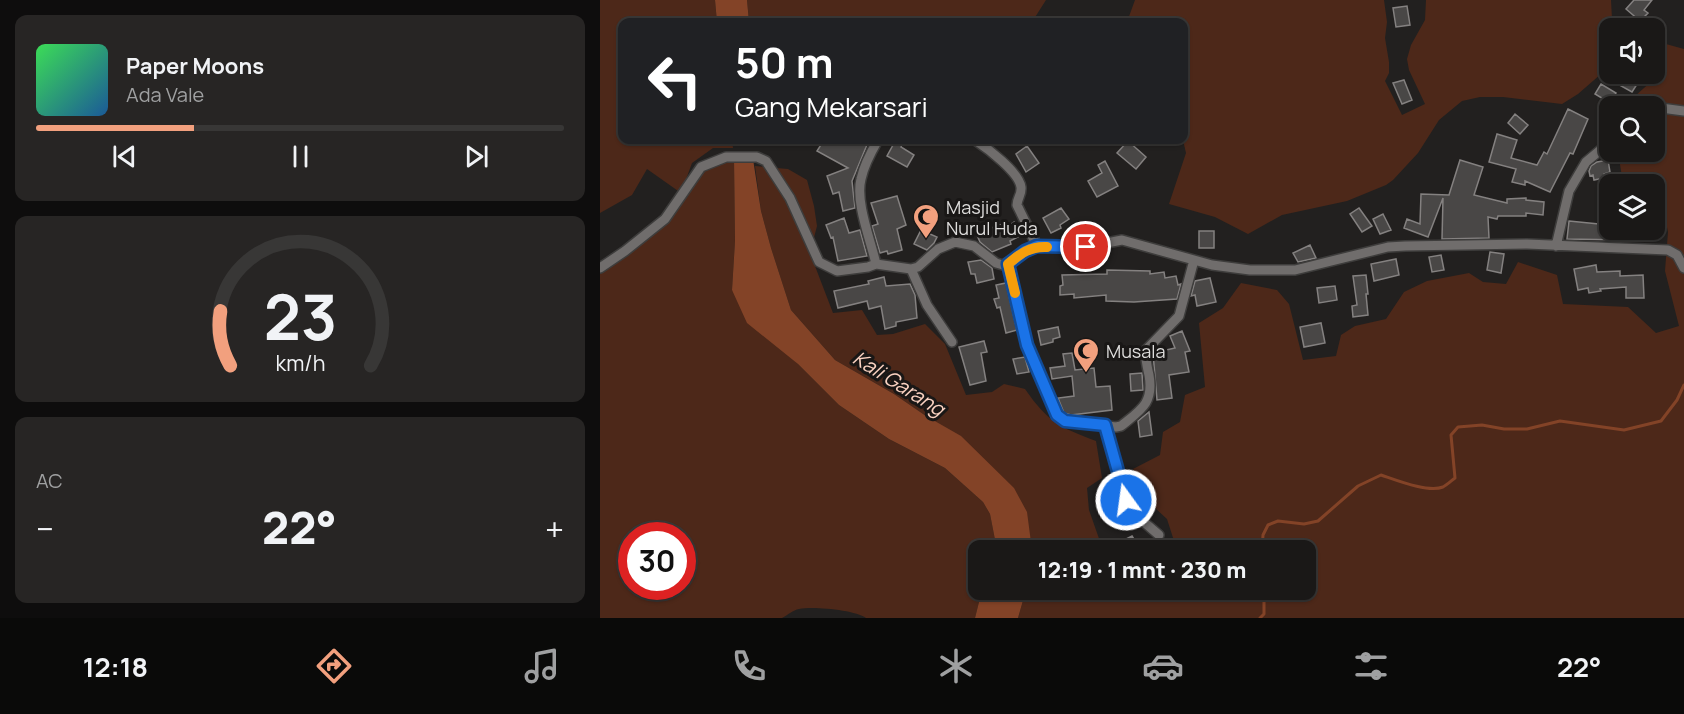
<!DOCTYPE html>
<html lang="id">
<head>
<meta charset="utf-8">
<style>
	body { margin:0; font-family:Manrope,sans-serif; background:#272524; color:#f1f3f6; height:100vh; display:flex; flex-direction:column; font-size:22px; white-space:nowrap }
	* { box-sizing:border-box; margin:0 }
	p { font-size:20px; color:#9fa0a1 }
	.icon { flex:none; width:33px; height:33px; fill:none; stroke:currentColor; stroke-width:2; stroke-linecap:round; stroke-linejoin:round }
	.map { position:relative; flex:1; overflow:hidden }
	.drawer { display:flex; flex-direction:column; gap:15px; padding:15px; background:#0e0d0d; width:600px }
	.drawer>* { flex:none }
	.top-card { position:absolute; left:18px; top:18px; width:570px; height:126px; border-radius:12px; box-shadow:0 2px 4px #0004,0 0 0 2px #383736; background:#202124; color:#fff; overflow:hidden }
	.controls { position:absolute; left:999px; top:18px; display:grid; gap:12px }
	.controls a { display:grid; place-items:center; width:66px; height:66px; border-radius:12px; background:#1a1817; box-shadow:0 2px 4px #0004,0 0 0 2px #383736; font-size:30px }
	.speed { position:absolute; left:18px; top:522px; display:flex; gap:12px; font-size:30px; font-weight:700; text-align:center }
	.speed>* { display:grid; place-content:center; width:78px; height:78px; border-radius:50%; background:#1a1817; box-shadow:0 2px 4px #0004,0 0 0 2px #383736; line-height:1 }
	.speed .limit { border:9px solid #d22; background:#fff; color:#111 }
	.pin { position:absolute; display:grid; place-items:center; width:51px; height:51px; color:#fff; margin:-26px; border:3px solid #fff; border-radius:50%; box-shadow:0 2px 6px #0007 }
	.me { position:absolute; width:66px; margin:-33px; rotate:346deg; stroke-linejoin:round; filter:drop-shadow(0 0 4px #0008) }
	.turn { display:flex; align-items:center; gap:21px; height:126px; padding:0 18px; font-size:27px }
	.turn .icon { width:78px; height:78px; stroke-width:2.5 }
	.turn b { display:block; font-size:42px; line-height:51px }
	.big { font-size:45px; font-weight:800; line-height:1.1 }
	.drawer .widget { flex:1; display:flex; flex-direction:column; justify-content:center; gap:9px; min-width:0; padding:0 21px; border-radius:12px; background:#272524 }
	.drawer .dial { align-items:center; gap:0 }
	.dial svg { height:156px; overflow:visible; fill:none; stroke:#383736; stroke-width:7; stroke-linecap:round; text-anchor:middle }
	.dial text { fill:#f1f3f6; stroke:none }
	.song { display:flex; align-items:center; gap:18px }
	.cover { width:72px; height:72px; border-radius:9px; background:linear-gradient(135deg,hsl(130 70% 55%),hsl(210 70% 35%)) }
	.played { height:6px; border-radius:3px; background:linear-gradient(90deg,#f2a07e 30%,#383736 30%) }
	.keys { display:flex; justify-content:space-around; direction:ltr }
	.heat { display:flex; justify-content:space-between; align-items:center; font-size:33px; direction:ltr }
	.trip { position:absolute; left:368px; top:540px; width:348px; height:60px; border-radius:12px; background:#1a1817; box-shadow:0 2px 4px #0004,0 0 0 2px #383736; font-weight:800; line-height:60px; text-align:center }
	.tab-bar { display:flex; height:96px; justify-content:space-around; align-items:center; background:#0a0a09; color:#9fa0a1 }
	.tab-bar .icon { width:42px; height:42px }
	.tab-bar .active { color:#f2a07e }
	.tab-bar b { font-size:27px; color:#f1f3f6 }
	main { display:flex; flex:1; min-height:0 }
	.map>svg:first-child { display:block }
	.green { fill:#4d2819; fill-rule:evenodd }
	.water { fill:#834327 }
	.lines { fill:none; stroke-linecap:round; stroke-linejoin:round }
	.stream { stroke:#834327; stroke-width:3 }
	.building { fill:#494746; stroke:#848180; stroke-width:1.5 }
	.street-casing { stroke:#3e3d3c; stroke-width:12 }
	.street { stroke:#706d6c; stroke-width:9 }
	.route-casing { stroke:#114b97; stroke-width:15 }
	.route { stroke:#1a73e8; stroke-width:10 }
	.slow { stroke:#f59e0b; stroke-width:10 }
	.labels { text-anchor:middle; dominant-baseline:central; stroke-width:6; stroke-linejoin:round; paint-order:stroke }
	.poi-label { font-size:18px; fill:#dedddc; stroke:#191716; text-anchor:start }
	.water-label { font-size:20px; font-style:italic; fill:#fad2c1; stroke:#191716 }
</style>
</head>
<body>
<main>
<section class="drawer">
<div class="widget">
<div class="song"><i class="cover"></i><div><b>Paper Moons</b><p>Ada Vale</p></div></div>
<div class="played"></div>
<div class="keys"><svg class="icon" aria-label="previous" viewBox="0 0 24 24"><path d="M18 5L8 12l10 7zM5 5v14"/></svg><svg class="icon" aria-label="pause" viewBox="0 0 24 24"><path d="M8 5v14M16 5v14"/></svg><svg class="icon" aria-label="next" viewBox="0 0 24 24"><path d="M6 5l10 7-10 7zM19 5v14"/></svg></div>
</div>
<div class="widget dial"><svg viewBox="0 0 100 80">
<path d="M14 69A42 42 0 1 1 86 69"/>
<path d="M14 69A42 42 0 0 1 9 41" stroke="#f2a07e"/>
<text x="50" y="56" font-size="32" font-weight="700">23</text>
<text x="50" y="72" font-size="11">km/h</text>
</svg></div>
<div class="widget"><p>AC</p>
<div class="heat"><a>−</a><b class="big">22°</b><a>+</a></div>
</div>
</section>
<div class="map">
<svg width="1084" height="618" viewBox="0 0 1084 618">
	<rect width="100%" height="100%" fill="#22201f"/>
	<path class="green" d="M0,0H115L117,22H22V140H132L133,148H113L92,163L81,193L47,169L32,195L0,213Z
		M147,0H446L432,22H149Z
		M535,0H784L787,22L785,38L789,62V73L785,81L802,115L825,104L809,70L807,59L811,45L825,20L826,0H1011L1012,19L1026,28H1010L1009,67L978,94L962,104L903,97H880L862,101L839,120L818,153L793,180L786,185L747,201L682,215L648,234L615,217L569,204L586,153L583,140L584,22H527Z
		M1055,41L1084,49V618H418L426,590H705V550H566L575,544L567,519L542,496L533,469L560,455L563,432L580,422L585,395L605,387L599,323L623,308L641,283L677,290L689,304L703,360L736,356L741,335L755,326L786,319L804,292L827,281L869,273L883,282L906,284L918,262L957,275L963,304L1028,307L1056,333L1079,326L1065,271L1068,232L1062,203L1055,199L1054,184L1023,183L1018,152H1054V106H1024L1054,79L1052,74H1054Z
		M110,158L134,159L135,241L132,290L198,364L239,405L289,439L345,468L383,502L390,514L397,550H378V590H382L375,618H266C255,610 213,606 199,609C193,610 188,615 182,618H0V272C25,251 67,223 86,198C97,183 94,171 110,158ZM32,536H82V586H32Z
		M155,166L188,169L207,180L214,206L217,226L210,253L233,313L262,310L277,335L293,334L325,324L345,344L366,395L392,392L404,384L425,389C448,422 459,427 496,441L502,478L487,488L489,510L503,550H432V547L326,416L294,394L235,360L191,310L171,248L161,211Z"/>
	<path class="water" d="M115,0H147L149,22H117Z
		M134,159H153L161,211L171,248L191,310L235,360L294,394L326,416L361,436L414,488L427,512L432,550H397L390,514L383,502L345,468L289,439L239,405L198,364L147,323L132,290L135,241Z
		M382,590H426L418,618H375Z"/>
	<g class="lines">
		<path class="stream" d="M662,550L663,535L668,525L678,521L704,524L718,521L758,486L781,475C796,480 828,493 843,487C847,485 851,481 855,478L851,435L858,427L882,425L904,429H927L960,421L1024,430L1061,421L1077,400L1084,385
			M660,618L664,614V590"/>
	</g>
	<path class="building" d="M1034,0H1052L1044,10L1048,13L1040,21L1026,9Z
		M807,6L810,25L796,27L793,8Z
		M1019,74H1032L1041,78L1032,92L1014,82Z
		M804,80L812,100L802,104L793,83Z
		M1001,84L1016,93L1010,103L995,94Z
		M968,109L988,119L973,154L970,153L950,192L925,181V185L912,182L916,169L889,162L897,134L917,140L911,158L937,165L944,152L947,154Z
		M915,114L928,125L920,134L908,123Z
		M224,140H269L252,181L255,208L243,211L239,192L233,194L227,176L248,168L217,151Z
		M285,140H305L301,147L314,155L307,167L287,156L293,145Z
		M528,141L546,157L536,169L517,153Z
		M427,146L439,163L426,172L416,154Z
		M860,160L883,167L874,195L907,203V199L926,198V200L944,202L943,215L926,213V216H898L897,219L888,217L889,238L842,239L843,198L828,237L804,228L807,219L820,224L821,194L849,195Z
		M1008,160L1010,172L1004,174V178L994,180L993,175L990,176L989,171L991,166L997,162Z
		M505,161L518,186L497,197L488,181L502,173L498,165Z
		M297,196L306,225L297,229L302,250L288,254L287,251L280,253L272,226L278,224L271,203Z
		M461,208L469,219L460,225L461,228L451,233L443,218Z
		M759,208L772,226L762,232L750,214Z
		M783,214L791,230L780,234L773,219Z
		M244,218L249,233L260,230L267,256L238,261L233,237L231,238L226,225Z
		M969,221L999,224L1010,222V230H1024L1026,240L967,239Z
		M414,222L420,236L410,241L411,244L392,252L380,242L376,233L403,224L405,228Z
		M321,230L337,237L334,243L327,250L314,244Z
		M599,231H614V248H599Z
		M710,245L716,258L698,262L693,253Z
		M890,252L904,254L901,273L887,270Z
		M841,255L844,270L832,272L829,257Z
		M796,259L799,275L774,281L771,264Z
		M381,260L392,268L394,279L377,283L375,274H371L368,262Z
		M996,265L997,272L1020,271V276L1043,275L1044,298H1026V287L1000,289L1001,291L989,293L988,288L978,290L974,269Z
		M507,270L550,271V274L564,272L565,278L576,276L578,285L581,284L577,299L534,302L506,301V295L474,298V294L460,295V286L463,285L462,275L507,274Z
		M766,275L768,294H766L768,315L753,317L752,306L757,305L753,276Z
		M284,277L286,286L310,284L315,295L317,318L296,322V326L285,329L281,306L269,309L267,301L238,308L234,291L269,284L268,281Z
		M610,278L616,302L597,306L595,295L591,296L595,281Z
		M406,283L417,330L406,333L400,307L397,308L394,299L399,298L396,285Z
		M735,286L737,300L719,303L717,288Z
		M721,323L725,343L704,347L700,327Z
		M458,327L460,337L453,339V342L441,345L438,331Z
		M582,331L590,351L585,352L589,372L569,375L572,398L557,400L553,353L575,348L570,336Z
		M384,341L387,352L381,353L386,381L370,385L359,347Z
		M472,353L475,370L494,368L496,387L510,386L512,410L471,415L464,413L458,398L474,396L472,376L452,379L450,368L465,366L463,354Z
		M425,357L429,372L417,374L413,359Z
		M542,373L543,390L531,391L530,374Z
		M549,412L552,435L540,437L538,421Z
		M516,495L520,515L503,518L499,498Z
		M532,536L539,548L534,550H519L516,544Z"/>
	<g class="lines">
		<defs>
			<path id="street" d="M1054,110L1061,108L1084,111
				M375,140C387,148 419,172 421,187C422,195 417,198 417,205L437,246
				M956,246L969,191L986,162L1010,142
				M276,264C271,241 255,202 261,179C264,165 271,152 278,140
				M408,264L427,345L459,418L465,421L516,427L521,426C541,410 554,403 549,375C547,366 545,359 546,350L579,316L594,260
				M0,268L25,251L65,219L101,167L126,157H157L166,161L190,198L219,262L237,271L268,267L276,264L311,269L318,267L338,249L355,242L374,246L396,263L403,265L437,246L486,247L522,240L612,265L650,270H695L788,247L805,246L927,244L1068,250L1077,255L1084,268
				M311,269L327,305L352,342
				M505,425L530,510L559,535"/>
		</defs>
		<use href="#street" class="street-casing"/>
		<use href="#street" class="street"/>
	</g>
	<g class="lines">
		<defs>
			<path id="route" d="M486,247L437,246L425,251L408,264L427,345L457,415L465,421L505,425L526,500"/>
		</defs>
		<use href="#route" class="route-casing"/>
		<use href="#route" class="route"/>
		<path class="slow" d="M415,293L408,264C420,254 430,246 447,247"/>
	</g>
	<defs>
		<symbol id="mosque-pin" viewBox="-11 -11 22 30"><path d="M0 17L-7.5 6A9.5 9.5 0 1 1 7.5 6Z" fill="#f2a07e" stroke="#191716"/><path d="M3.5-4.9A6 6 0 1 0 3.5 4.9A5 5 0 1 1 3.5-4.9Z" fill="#111"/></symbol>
	</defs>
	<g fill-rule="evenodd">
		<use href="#mosque-pin" x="311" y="202" width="30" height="40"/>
		<use href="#mosque-pin" x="471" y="336" width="30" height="40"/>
	</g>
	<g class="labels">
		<g class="poi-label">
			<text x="346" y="207">Masjid<tspan x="346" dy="21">Nurul Huda</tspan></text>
			<text x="506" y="351">Musala</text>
		</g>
		<g class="water-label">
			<text transform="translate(299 383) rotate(32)">Kali Garang</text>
		</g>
	</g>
</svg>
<div class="controls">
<a><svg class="icon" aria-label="sound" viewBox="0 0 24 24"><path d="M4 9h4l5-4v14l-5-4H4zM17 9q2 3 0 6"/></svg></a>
<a><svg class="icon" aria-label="search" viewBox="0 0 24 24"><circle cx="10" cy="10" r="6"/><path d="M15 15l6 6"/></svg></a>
<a><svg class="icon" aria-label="layers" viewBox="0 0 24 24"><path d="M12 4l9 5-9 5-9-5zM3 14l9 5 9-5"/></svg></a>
</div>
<div class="speed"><div class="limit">30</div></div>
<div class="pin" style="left:486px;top:247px;background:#d93025"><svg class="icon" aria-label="arrive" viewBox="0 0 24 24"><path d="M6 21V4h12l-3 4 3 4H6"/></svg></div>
<svg class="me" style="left:526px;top:500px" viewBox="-20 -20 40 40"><circle r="17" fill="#1a73e8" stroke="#fff" stroke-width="3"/><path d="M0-11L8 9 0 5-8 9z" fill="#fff"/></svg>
<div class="trip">12:19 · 1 mnt · 230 m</div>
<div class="top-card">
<div class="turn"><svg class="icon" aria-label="left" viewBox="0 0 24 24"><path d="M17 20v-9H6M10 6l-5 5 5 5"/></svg><div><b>50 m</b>Gang Mekarsari</div></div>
</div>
</div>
</main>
<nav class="tab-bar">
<b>12:18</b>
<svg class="icon active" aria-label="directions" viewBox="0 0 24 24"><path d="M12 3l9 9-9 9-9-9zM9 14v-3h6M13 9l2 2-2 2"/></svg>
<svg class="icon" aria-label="music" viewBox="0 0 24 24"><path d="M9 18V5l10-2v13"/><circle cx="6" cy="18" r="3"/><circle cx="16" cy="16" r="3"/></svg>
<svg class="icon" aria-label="phone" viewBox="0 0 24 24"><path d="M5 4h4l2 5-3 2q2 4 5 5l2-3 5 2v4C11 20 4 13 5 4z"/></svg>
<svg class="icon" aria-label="climate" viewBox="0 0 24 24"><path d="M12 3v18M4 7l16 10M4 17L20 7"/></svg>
<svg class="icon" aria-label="car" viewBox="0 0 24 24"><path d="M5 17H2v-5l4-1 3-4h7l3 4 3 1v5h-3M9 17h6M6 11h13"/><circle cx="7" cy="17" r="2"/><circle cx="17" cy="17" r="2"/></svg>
<svg class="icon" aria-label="filters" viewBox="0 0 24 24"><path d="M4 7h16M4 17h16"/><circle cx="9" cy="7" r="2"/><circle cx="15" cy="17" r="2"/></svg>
<b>22°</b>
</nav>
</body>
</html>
